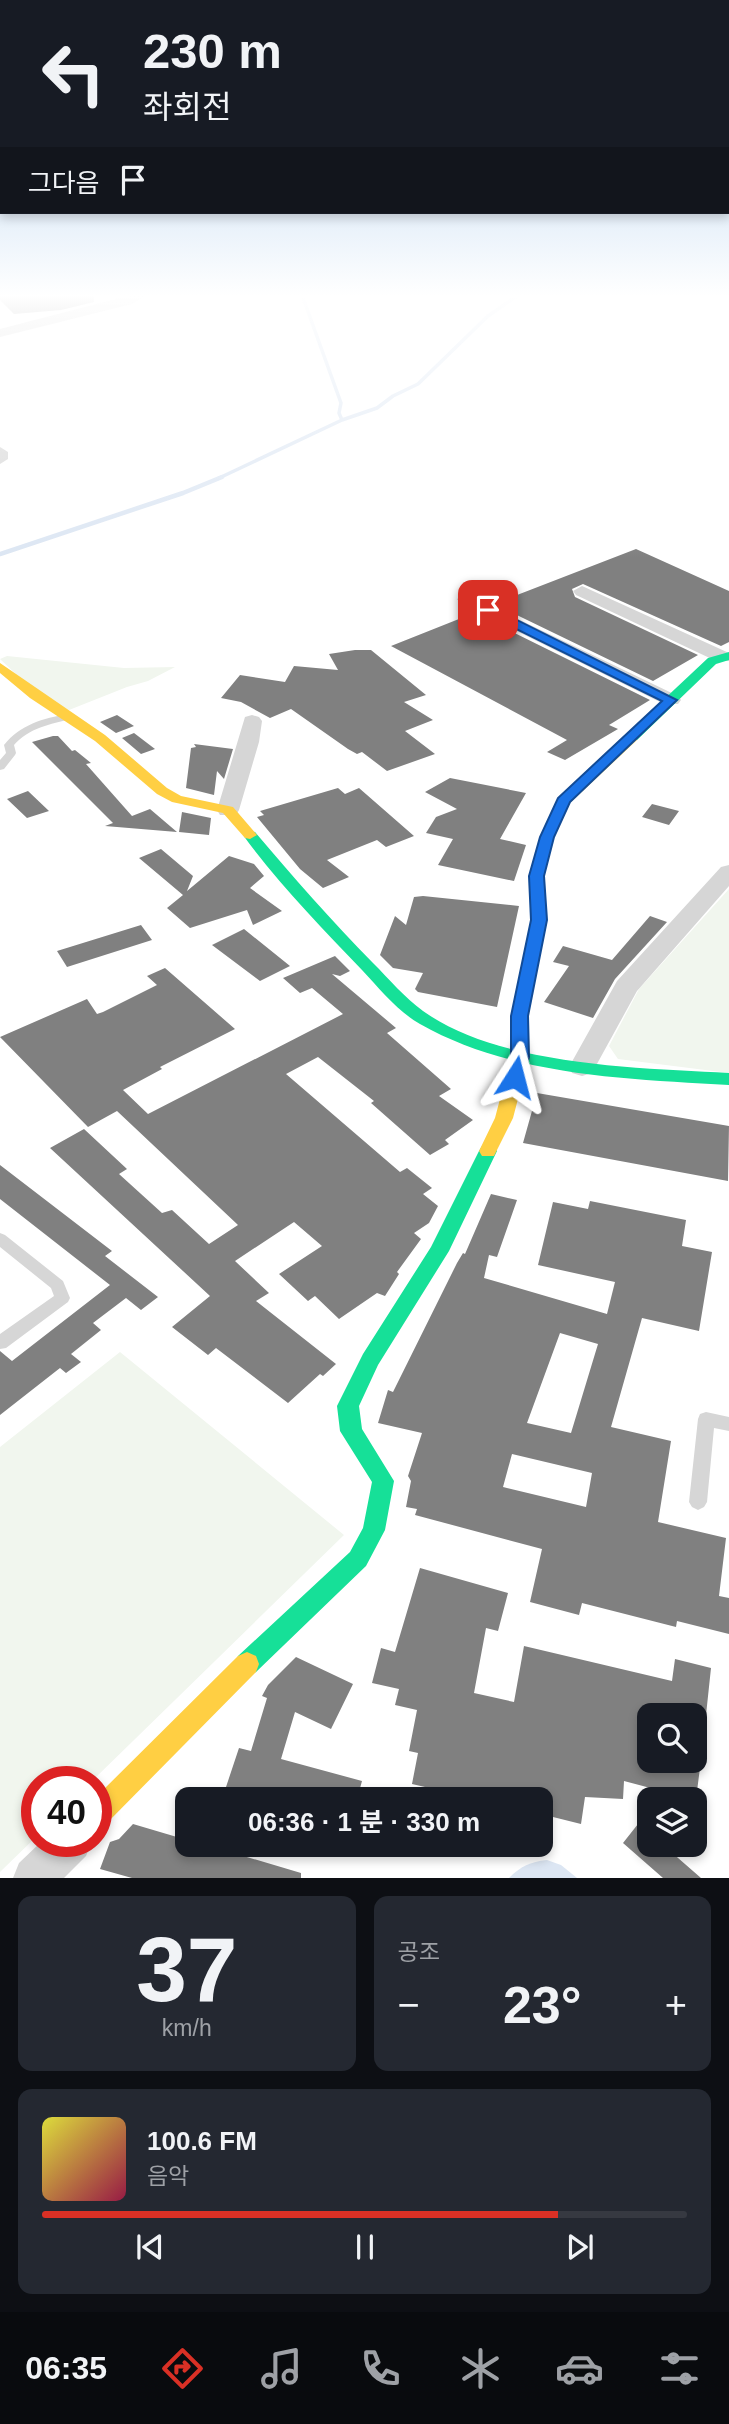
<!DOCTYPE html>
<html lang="ko">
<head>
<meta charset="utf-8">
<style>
	body { margin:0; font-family:Arial,"Noto Sans KR",sans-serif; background:#242831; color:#f1f3f6; height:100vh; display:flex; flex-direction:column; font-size:26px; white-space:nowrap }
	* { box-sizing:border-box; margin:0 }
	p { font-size:23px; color:#9ea1a6 }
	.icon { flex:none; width:38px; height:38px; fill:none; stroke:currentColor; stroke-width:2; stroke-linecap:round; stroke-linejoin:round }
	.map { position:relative; height:1878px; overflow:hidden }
	.details { display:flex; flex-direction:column; gap:18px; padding:18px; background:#0d0f14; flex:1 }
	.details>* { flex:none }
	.hud { position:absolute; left:0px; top:0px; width:730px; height:214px; box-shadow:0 4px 10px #0003; background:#171b24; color:#f1f3f6; overflow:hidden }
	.buttons { position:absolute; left:637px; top:1703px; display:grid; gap:14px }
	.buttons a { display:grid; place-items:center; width:70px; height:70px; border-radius:14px; background:#171b24; box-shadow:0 4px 10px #0003; font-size:35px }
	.speed { position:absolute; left:21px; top:1766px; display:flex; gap:14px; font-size:35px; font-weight:700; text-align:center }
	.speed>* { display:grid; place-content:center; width:91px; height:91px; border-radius:50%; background:#171b24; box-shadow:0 4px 10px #0003; line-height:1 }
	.speed .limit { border:10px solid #d22; background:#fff; color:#111 }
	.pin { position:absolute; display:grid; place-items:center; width:60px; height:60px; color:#fff; margin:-30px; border-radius:14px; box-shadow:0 4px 10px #0006 }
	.me { position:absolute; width:77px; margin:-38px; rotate:9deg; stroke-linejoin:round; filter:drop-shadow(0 0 5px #0008) }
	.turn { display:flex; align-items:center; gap:24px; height:147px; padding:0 28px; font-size:32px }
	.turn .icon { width:91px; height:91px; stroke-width:2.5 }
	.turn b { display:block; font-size:49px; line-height:60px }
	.then { display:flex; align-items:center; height:66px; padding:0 28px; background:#0003; gap:14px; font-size:26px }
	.big { font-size:52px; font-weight:700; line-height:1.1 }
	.details .tile { flex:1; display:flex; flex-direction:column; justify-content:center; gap:10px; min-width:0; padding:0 24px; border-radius:14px; background:#242831 }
	.details .dial { align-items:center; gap:0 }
	.dial b { font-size:91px; line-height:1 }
	.song { display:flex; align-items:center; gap:21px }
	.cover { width:84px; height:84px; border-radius:10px; background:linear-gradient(135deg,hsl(60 70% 55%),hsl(340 70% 35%)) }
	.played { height:7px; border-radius:4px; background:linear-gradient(90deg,#d93025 80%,#363941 80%) }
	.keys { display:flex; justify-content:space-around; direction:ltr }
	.heat { display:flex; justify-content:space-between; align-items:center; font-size:38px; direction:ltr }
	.details .tiles { flex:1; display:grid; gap:18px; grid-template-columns:1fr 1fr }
	.tile:last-child { grid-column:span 2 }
	.trip { position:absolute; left:175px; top:1787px; width:378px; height:70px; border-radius:14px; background:#171b24; box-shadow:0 4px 10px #0003; font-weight:700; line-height:70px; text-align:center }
	.tab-bar { display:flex; height:112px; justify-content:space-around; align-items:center; background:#090b0e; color:#9ea1a6 }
	.tab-bar .icon { width:49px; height:49px }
	.tab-bar .current { color:#d93025 }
	.tab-bar b { font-size:32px; color:#f1f3f6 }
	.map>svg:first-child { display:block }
	.green { fill:#f1f6ee }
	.water { fill:#dce6f3 }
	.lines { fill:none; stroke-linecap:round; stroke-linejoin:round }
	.stream-far1 { stroke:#dce6f3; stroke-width:3.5 }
	.stream { stroke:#dce6f3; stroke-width:4.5 }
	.building { fill:#808080; fill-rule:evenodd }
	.lane { fill:#d6d6d6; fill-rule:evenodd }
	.street { fill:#d6d6d6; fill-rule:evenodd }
	.fast { fill:#16e098; fill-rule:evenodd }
	.slow { fill:#ffcf43; fill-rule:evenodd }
	.route { fill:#1a73e8; stroke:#114b97; stroke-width:2 }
</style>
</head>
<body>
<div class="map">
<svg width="729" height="1878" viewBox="0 0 729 1878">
	<rect width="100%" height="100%" fill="#fff"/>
	<path class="green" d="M7,656L124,668L175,667L148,681L127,687L69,710L36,693L0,659Z
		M729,889V1073L618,1059L609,1046L639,989Z
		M120,1352L344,1535L92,1781L37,1782V1836L0,1872V1447Z"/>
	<path class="water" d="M547,1860L561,1865L577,1878H509C521,1866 530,1862 547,1860Z"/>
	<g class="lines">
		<path class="stream-far1" d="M302,295L341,403L339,413L342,420
			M217,479L342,420L377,408L393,396L418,384L488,316L518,295"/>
		<path class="stream" d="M0,554L183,493L222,477"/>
	</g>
	<path class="building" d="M0,295H94V302L61,310L14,314L0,300Z
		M636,549L729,591V642L721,646L583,584L572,589L575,597L698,655L653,681L494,604Z
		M474,613L650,700L609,725L618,729L565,760L547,752L567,740L391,646Z
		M355,650H371L426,695L404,702L433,720L405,731L435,754L387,771L362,752L357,754L348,749L291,709L270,718L241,702L221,698L240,675L285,682L294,666L338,670L329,654Z
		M117,715L134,726L116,733L100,722Z
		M134,733L155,749L141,754L122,738Z
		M53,736H58L72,751L75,750L91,763L86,764L132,816L150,809L177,832L105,826L113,823L32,742Z
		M194,744L233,749L224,779L217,771L214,795L186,788L191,748L196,747Z
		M450,778L526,793L500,839L526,845L514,881L438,865L453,839L426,833L436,817L457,809L425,792Z
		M338,788L345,794L359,788L414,836L386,847L377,840L327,860L349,877L323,888L300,869L257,817L264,815L260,811Z
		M28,791L49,811L27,818L7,799Z
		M652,804L679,811L669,825L642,817Z
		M182,812L211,818L209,835L179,832Z
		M161,849L193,876L187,891L229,856L254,864L264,876L250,888L282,911L253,925L247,910L190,928L167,908L183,895L139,858Z
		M423,896L519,906L497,1007L418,992L415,989L423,973L393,968L380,955L395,916L406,925L414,897Z
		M650,916L667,922L615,979L593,1018L544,1002L569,966L553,962L563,946L612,960Z
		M141,925L152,940L67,967L57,951Z
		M244,929L290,966L260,981L212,945Z
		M335,956L350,971L340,976L332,974L396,1028L387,1033L451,1089L439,1096L473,1120L445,1140L449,1144L430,1155L371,1103L374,1101L318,1057L286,1074L400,1172L407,1168L432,1188L423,1194L438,1206L429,1223L414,1233L421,1239L397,1272L399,1274L385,1296L377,1293L339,1319L315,1296L308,1301L279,1274L322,1246L294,1222L235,1261L269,1293L256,1301L336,1364L323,1376L320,1374L288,1403L216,1348L208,1355L172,1327L210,1296L50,1148L84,1129L127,1169L119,1174L162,1213L172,1210L209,1244L238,1225L117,1111L88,1127L0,1037L87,999L97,1014L103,1012L157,985L147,976L165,968L235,1029L160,1067L162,1069L123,1090L148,1114L343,1014L312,988L300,993L283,978Z
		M537,1093L729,1126L728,1181L523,1143Z
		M0,1165L112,1251L105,1256L158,1297L141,1310L126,1298L93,1323L101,1330L71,1354L81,1362L66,1373L60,1368L0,1415V1351L12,1361L110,1285L0,1199Z
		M491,1194L517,1200L497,1257L489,1255L484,1278L607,1314L615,1282L538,1265L553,1202L588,1209L590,1201L686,1220L682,1246L712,1252L699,1331L642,1318L611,1427L671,1441L658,1522L726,1538L719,1596L729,1598V1634L677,1621L676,1627L582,1603L579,1615L530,1602L542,1549L415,1515L417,1509L406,1507L411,1481L408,1476L422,1433L378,1423L388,1390L393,1392L457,1263L463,1253L465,1254ZM560,1333L598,1344L571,1433L527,1423ZM512,1454L592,1473L586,1507L503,1487Z
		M420,1568L508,1593L498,1631L486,1628L474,1693L514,1702L524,1646L672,1681L675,1659L711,1668L706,1715H649V1760H701L696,1799H657L658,1790L624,1781L623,1799L585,1797L581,1824L541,1814V1799H477L412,1784L418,1753L409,1751L417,1710L395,1705L399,1689L372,1683L381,1648L395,1652Z
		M296,1657L353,1684L331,1729L295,1712L281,1759L362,1781L357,1799H222L239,1748L251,1751L267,1698L262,1696L268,1685Z
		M133,1824L187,1840V1844H203L301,1873V1878H132L100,1869L110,1842L119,1839Z
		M638,1824L649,1833V1844H662L701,1878H663L623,1843Z"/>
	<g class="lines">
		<path class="lane" d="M68,714L72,715V719C50,724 29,728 14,745L16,753L15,755L4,769L0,770V760L6,753L4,745C20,725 43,718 68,714Z
			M0,1233L5,1235L63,1281L70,1298L68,1302L6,1348L0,1349V1334L54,1296L51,1288L0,1247Z
			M706,1412L729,1417V1431L714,1428L707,1502L704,1507L698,1510L692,1507L689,1502L698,1419L700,1414Z"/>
		<path class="street" d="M131,295H147L132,304L0,337V329Z
			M0,447L8,452V459L0,464Z
			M582,586L729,653V661H716L576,595L573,591Z
			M466,594L678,696L681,700L678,704H664L460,603L457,599Z
			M252,715L259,717L262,721L259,742L239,810L236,815H220L217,810L245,717Z
			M729,865V886L637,991L592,1073L582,1076L572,1073L569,1067L617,981L721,867Z
			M42,1841H92L86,1856L64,1878H13L19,1863Z"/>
		<path class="fast" d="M729,652V660L716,664L637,740H627V734L708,658Z
			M250,831L255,832C293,877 332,921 373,963C389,979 405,998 423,1011C500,1066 637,1068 729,1073V1085C626,1079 512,1076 420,1024C397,1011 380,989 362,970C321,927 278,883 243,835Z
			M488,1144L494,1146L497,1151L449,1251L378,1365L359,1406L362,1429L394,1481L385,1530L366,1566L256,1672L247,1676L238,1672L235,1664L238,1656L350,1552L363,1528L372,1482L340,1431L337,1406L363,1354L431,1247L479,1151L482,1146Z"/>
		<path class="slow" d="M0,663L105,735L167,788L181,796L233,807L257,835L250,839L245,838L223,813L172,802L157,794L95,741L30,698L0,673Z
			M632,733L637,734V740L570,803L554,837L544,876L547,920L528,1016L529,1057L513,1118L494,1156H482L479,1151L495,1118L511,1057L512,1016L531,920L530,876L540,837L559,798L627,734Z
			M247,1652L256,1656L259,1664L256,1672L105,1825L96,1829V1797L238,1656Z"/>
	</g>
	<linearGradient id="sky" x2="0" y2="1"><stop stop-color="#a3c8ec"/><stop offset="0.53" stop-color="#fff"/><stop offset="1" stop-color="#fff" stop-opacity="0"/></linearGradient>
	<rect width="729" height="558" fill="url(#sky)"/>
	<path class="route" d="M484,608H493L677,700L570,802L554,837L544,876L547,920L528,1016L529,1057L523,1077L515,1083L506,1077L511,1057V1016L531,920L529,876L540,837L558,798L662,701L484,613Z"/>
</svg>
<div class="buttons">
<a><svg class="icon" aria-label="search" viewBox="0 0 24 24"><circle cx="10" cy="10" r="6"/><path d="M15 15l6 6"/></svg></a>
<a><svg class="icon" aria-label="layers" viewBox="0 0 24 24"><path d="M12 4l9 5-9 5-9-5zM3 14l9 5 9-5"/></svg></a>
</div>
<div class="speed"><div class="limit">40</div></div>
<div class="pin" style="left:488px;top:610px;background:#d93025"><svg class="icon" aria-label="arrive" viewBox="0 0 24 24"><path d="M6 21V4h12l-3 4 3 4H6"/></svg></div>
<svg class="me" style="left:515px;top:1077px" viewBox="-20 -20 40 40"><path d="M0-17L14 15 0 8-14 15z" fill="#1a73e8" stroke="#fff" stroke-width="4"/></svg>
<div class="trip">06:36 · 1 분 · 330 m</div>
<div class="hud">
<div class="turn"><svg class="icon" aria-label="left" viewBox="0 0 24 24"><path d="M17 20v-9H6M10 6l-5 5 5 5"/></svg><div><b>230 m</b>좌회전</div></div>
<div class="then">그다음<svg class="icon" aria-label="arrive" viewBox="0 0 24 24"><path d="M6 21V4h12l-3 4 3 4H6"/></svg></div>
</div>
</div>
<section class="details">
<div class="tiles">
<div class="tile dial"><b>37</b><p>km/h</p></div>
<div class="tile"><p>공조</p>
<div class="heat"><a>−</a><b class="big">23°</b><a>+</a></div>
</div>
<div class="tile">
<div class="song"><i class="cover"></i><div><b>100.6 FM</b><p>음악</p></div></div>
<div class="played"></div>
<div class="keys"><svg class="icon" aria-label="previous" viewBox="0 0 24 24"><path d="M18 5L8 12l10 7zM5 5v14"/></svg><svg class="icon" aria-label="pause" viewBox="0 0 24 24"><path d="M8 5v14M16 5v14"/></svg><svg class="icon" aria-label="next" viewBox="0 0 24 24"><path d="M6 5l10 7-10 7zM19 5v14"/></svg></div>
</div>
</div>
</section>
<nav class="tab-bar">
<b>06:35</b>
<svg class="icon current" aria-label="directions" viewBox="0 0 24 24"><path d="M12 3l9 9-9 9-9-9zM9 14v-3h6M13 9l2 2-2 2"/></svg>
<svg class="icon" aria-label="music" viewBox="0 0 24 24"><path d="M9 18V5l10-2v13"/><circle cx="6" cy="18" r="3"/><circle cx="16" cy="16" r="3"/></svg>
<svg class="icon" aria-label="phone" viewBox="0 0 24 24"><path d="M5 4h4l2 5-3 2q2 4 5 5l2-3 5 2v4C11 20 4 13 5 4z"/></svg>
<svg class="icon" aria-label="climate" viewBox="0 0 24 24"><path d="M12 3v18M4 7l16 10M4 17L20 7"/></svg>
<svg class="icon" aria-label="car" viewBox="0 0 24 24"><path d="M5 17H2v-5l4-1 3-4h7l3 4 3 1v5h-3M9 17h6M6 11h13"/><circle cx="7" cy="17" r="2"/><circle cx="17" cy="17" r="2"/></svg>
<svg class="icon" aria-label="filters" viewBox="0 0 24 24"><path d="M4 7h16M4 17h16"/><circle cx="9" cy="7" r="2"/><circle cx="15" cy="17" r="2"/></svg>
</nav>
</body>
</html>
